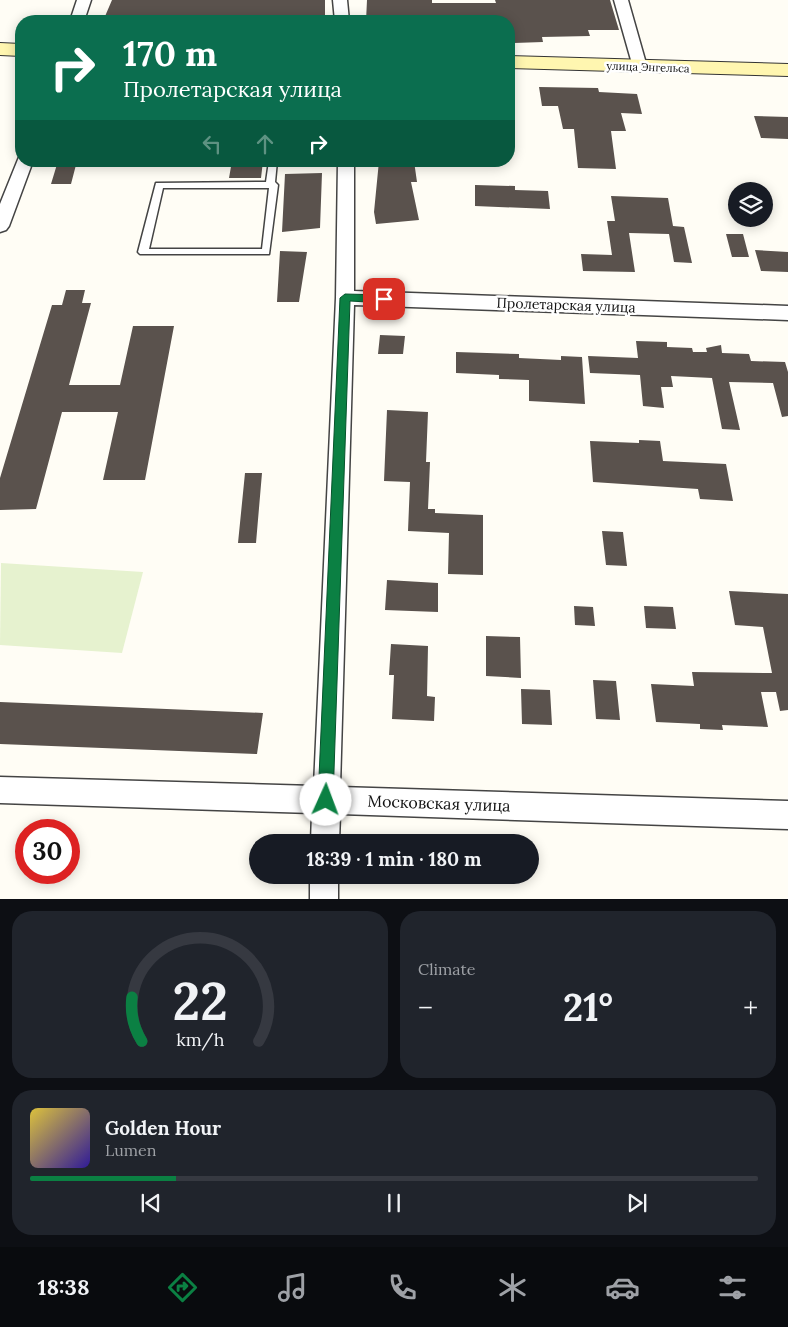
<!DOCTYPE html>
<html lang="en">
<head>
<meta charset="utf-8">
<style>
	body { margin:0; font-family:Lora,serif; background:#20242c; color:#f1f3f6; height:100vh; display:flex; flex-direction:column; font-size:19px; white-space:nowrap }
	* { box-sizing:border-box; margin:0 }
	p { font-size:16px; color:#9ea1a6 }
	.icon { flex:none; width:28px; height:28px; fill:none; stroke:currentColor; stroke-width:2; stroke-linecap:round; stroke-linejoin:round }
	.map { position:relative; height:899px; overflow:hidden }
	.sheet { display:flex; flex-direction:column; gap:12px; padding:12px; background:#0d0f14; flex:1 }
	.sheet>* { flex:none }
	.hud { position:absolute; left:15px; top:15px; width:500px; height:152px; border-radius:20px; box-shadow:0 2px 12px #0003; background:#0b6e4f; color:#fff; overflow:hidden }
	.buttons { position:absolute; left:728px; top:182px; display:grid; gap:10px }
	.buttons a { display:grid; place-items:center; width:45px; height:45px; border-radius:50%; background:#171b24; box-shadow:0 2px 12px #0003; font-size:25px }
	.speed { position:absolute; left:15px; top:819px; display:flex; gap:10px; font-size:25px; font-weight:700; text-align:center }
	.speed>* { display:grid; place-content:center; width:65px; height:65px; border-radius:50%; background:#171b24; box-shadow:0 2px 12px #0003; line-height:1 }
	.speed .limit { border:8px solid #d22; background:#fff; color:#111 }
	.pin { position:absolute; display:grid; place-items:center; width:42px; height:42px; color:#fff; margin:-21px; border-radius:10px; box-shadow:0 2px 8px #0006 }
	.me { position:absolute; width:55px; margin:-28px; rotate:2deg; stroke-linejoin:round; filter:drop-shadow(0 0 4px #0008) }
	.turn { display:flex; align-items:center; gap:18px; height:105px; padding:0 25px; font-size:22px }
	.turn .icon { width:65px; height:65px; stroke-width:2.5 }
	.turn b { display:block; font-size:35px; line-height:42px }
	.lanes { display:flex; align-items:center; height:48px; padding:0 25px; background:#0003; justify-content:center; gap:25px; direction:ltr }
	.lanes .off { opacity:.35 }
	.big { font-size:38px; font-weight:700; line-height:1.1 }
	.sheet .card { flex:1; display:flex; flex-direction:column; justify-content:center; gap:8px; min-width:0; padding:0 18px; border-radius:20px; background:#20242c }
	.sheet .dial { align-items:center; gap:0 }
	.dial svg { height:130px; overflow:visible; fill:none; stroke:#363941; stroke-width:7; stroke-linecap:round; text-anchor:middle }
	.dial text { fill:#f1f3f6; stroke:none }
	.song { display:flex; align-items:center; gap:15px }
	.cover { width:60px; height:60px; border-radius:8px; background:linear-gradient(135deg,hsl(50 70% 55%),hsl(250 70% 35%)) }
	.played { height:5px; border-radius:2px; background:linear-gradient(90deg,#0b8043 20%,#363941 20%) }
	.keys { display:flex; justify-content:space-around; direction:ltr }
	.heat { display:flex; justify-content:space-between; align-items:center; font-size:28px; direction:ltr }
	.sheet .tiles { flex:1; display:grid; gap:12px; grid-template-columns:1fr 1fr }
	.card:last-child { grid-column:span 2 }
	.trip { position:absolute; left:249px; top:834px; width:290px; height:50px; border-radius:25px; background:#171b24; box-shadow:0 2px 12px #0003; font-weight:700; line-height:50px; text-align:center }
	.dock { display:flex; height:80px; justify-content:space-around; align-items:center; background:#090b0e; color:#9ea1a6 }
	.dock .icon { width:35px; height:35px }
	.dock .selected { color:#0b8043 }
	.dock b { font-size:22px; color:#f1f3f6 }
	.map>svg:first-child { display:block }
	.pitch { fill:#e6f2cf }
	.building { fill:#5a524d }
	.lines { fill:none; stroke-linecap:round; stroke-linejoin:round }
	.lane-casing { stroke:#444; stroke-width:3 }
	.street-casing { stroke:#444; stroke-width:3 }
	.secondary-casing { stroke:#333; stroke-width:2 }
	.lane { fill:#fff; fill-rule:evenodd }
	.street { fill:#fff; fill-rule:evenodd }
	.secondary { fill:#fff6b0; fill-rule:evenodd }
	.route { fill:#0b8043; stroke:#07532c }
	.labels { text-anchor:middle; dominant-baseline:central; stroke-width:5; stroke-linejoin:round; paint-order:stroke }
	.far-street-label { font-size:11px; fill:#111; stroke:#fff }
	.street-label { font-size:14px; fill:#111; stroke:#fff }
	.near-street-label { font-size:16px; fill:#111; stroke:#fff }
</style>
</head>
<body>
<div class="map">
<svg width="788" height="900" viewBox="0 0 788 900">
	<rect width="100%" height="100%" fill="#fffdf5"/>
	<path class="pitch" d="M1,563L143,572L122,653L0,645Z"/>
	<path class="building" d="M112,0H325V21H103Z
		M367,0H432V3H496L495,0H610L619,30H588L590,36L542,37L543,42L514,43L513,35H509V21H366Z
		M539,87L598,88L599,92L637,94L642,114L621,113L626,131H611L616,169L578,168L574,129H563L558,106H542Z
		M754,116L788,117V139L761,138Z
		M58,161H77L71,184H51Z
		M232,161H263L261,178H229Z
		M379,161H414L417,182H411L419,220L376,224L374,212Z
		M322,173L320,228L282,232L285,174Z
		M475,185L515,186V190L548,191L550,209L475,206Z
		M611,196L668,198L673,226L684,227L692,263L674,262L669,234L629,233L635,272L583,271L581,254L612,255L607,221H615Z
		M726,234H743L749,257H732Z
		M755,250L788,252V272L761,271Z
		M280,251L307,252L299,302H277Z
		M66,290H85L82,303H91L69,385H120L133,326H174L145,480H103L118,412H62L36,509L0,510V478L52,305H62Z
		M380,335L405,336L403,354H378Z
		M636,341L667,342V347L692,348L693,352H707L706,348L721,345L722,353L749,354L751,361L785,362L788,372V416L782,417L773,383L729,382L740,430L722,429L712,378L671,376L673,387H661L664,408L643,406L640,375L590,373L588,356L638,358Z
		M456,352L519,354V358L561,360V356L582,357L585,404L529,401V380L499,379V375L456,373Z
		M387,410L428,412L426,462H430L428,509H435V513L483,515V575L448,574L449,533L408,531L410,482L384,481Z
		M639,440L660,441L663,461L726,464L733,501L700,499L698,489L593,482L590,441L639,443Z
		M245,473H262L256,543H238Z
		M602,531L623,532L627,566L606,565Z
		M387,580L438,583V612L385,610Z
		M729,591L788,594V710L780,711L776,692H761L768,727L722,725L723,730L700,729V724L656,722L651,684L694,686L692,672L772,673L763,627L735,625Z
		M574,606L593,607L595,626L575,625Z
		M644,606L673,607L676,629L646,628Z
		M486,636L520,637L521,678L486,676Z
		M391,644L428,646L427,696L435,697L434,721L392,719L394,675H389Z
		M593,680L616,681L620,720L596,719Z
		M521,689L550,690L552,725L522,724Z
		M0,702L263,713L257,754L0,744Z"/>
	<g class="lines">
		<defs>
			<path id="lane" d="M269,161H277L275,182L278,185L269,254H140L138,252L156,183L266,182ZM163,188H269L262,249H149Z"/>
			<path id="street" d="M77,0H91L84,21H70Z
				M333,0H347L349,21H335Z
				M614,0H628L647,67L645,70H635L633,67Z
				M19,157H21V161H33L9,226L6,230L0,232V204Z
				M338,161H354V291L788,306V320L354,305L340,787L788,801V829L340,814L339,842H311L312,813L0,803V777L314,786L336,298Z
				M310,875H338V900H310Z"/>
			<path id="secondary" d="M0,43L21,44V56L0,55Z
				M509,56L788,64V76L509,68Z"/>
		</defs>
		<use href="#lane" class="lane-casing"/>
		<use href="#street" class="street-casing"/>
		<use href="#secondary" class="secondary-casing"/>
		<use href="#lane" class="lane"/>
		<use href="#street" class="street"/>
		<use href="#secondary" class="secondary"/>
	</g>
	<path class="route" d="M345,294L384,295L389,299L384,303L350,301L333,800L331,805L326,807L321,805L318,800L340,298Z"/>
	<g class="labels">
		<g class="far-street-label">
			<text transform="translate(648 67) rotate(2)">улица Энгельса</text>
		</g>
		<g class="street-label">
			<text transform="translate(566 305) rotate(2)">Пролетарская улица</text>
		</g>
		<g class="near-street-label">
			<text transform="translate(439 803) rotate(2)">Московская улица</text>
		</g>
	</g>
</svg>
<div class="buttons">
<a><svg class="icon" aria-label="layers" viewBox="0 0 24 24"><path d="M12 4l9 5-9 5-9-5zM3 14l9 5 9-5"/></svg></a>
</div>
<div class="speed"><div class="limit">30</div></div>
<div class="pin" style="left:384px;top:299px;background:#d93025"><svg class="icon" aria-label="arrive" viewBox="0 0 24 24"><path d="M6 21V4h12l-3 4 3 4H6"/></svg></div>
<svg class="me" style="left:326px;top:800px" viewBox="-20 -20 40 40"><circle r="19" fill="#fff"/><path d="M0-13L10 11 0 6-10 11z" fill="#0b8043"/></svg>
<div class="trip">18:39 · 1 min · 180 m</div>
<div class="hud">
<div class="turn"><svg class="icon" aria-label="right" viewBox="0 0 24 24"><path d="M7 20v-9h11M14 6l5 5-5 5"/></svg><div><b>170 m</b>Пролетарская улица</div></div>
<div class="lanes"><svg class="icon off" aria-label="left" viewBox="0 0 24 24"><path d="M17 20v-9H6M10 6l-5 5 5 5"/></svg><svg class="icon off" aria-label="ahead" viewBox="0 0 24 24"><path d="M12 20V5M6 11l6-6 6 6"/></svg><svg class="icon" aria-label="right" viewBox="0 0 24 24"><path d="M7 20v-9h11M14 6l5 5-5 5"/></svg></div>
</div>
</div>
<section class="sheet">
<div class="tiles">
<div class="card dial"><svg viewBox="0 0 100 80">
<path d="M14 69A42 42 0 1 1 86 69"/>
<path d="M14 69A42 42 0 0 1 8 42" stroke="#0b8043"/>
<text x="50" y="56" font-size="32" font-weight="700">22</text>
<text x="50" y="72" font-size="11">km/h</text>
</svg></div>
<div class="card"><p>Climate</p>
<div class="heat"><a>−</a><b class="big">21°</b><a>+</a></div>
</div>
<div class="card">
<div class="song"><i class="cover"></i><div><b>Golden Hour</b><p>Lumen</p></div></div>
<div class="played"></div>
<div class="keys"><svg class="icon" aria-label="previous" viewBox="0 0 24 24"><path d="M18 5L8 12l10 7zM5 5v14"/></svg><svg class="icon" aria-label="pause" viewBox="0 0 24 24"><path d="M8 5v14M16 5v14"/></svg><svg class="icon" aria-label="next" viewBox="0 0 24 24"><path d="M6 5l10 7-10 7zM19 5v14"/></svg></div>
</div>
</div>
</section>
<nav class="dock">
<b>18:38</b>
<svg class="icon selected" aria-label="directions" viewBox="0 0 24 24"><path d="M12 3l9 9-9 9-9-9zM9 14v-3h6M13 9l2 2-2 2"/></svg>
<svg class="icon" aria-label="music" viewBox="0 0 24 24"><path d="M9 18V5l10-2v13"/><circle cx="6" cy="18" r="3"/><circle cx="16" cy="16" r="3"/></svg>
<svg class="icon" aria-label="phone" viewBox="0 0 24 24"><path d="M5 4h4l2 5-3 2q2 4 5 5l2-3 5 2v4C11 20 4 13 5 4z"/></svg>
<svg class="icon" aria-label="climate" viewBox="0 0 24 24"><path d="M12 3v18M4 7l16 10M4 17L20 7"/></svg>
<svg class="icon" aria-label="car" viewBox="0 0 24 24"><path d="M5 17H2v-5l4-1 3-4h7l3 4 3 1v5h-3M9 17h6M6 11h13"/><circle cx="7" cy="17" r="2"/><circle cx="17" cy="17" r="2"/></svg>
<svg class="icon" aria-label="filters" viewBox="0 0 24 24"><path d="M4 7h16M4 17h16"/><circle cx="9" cy="7" r="2"/><circle cx="15" cy="17" r="2"/></svg>
</nav>
</body>
</html>
